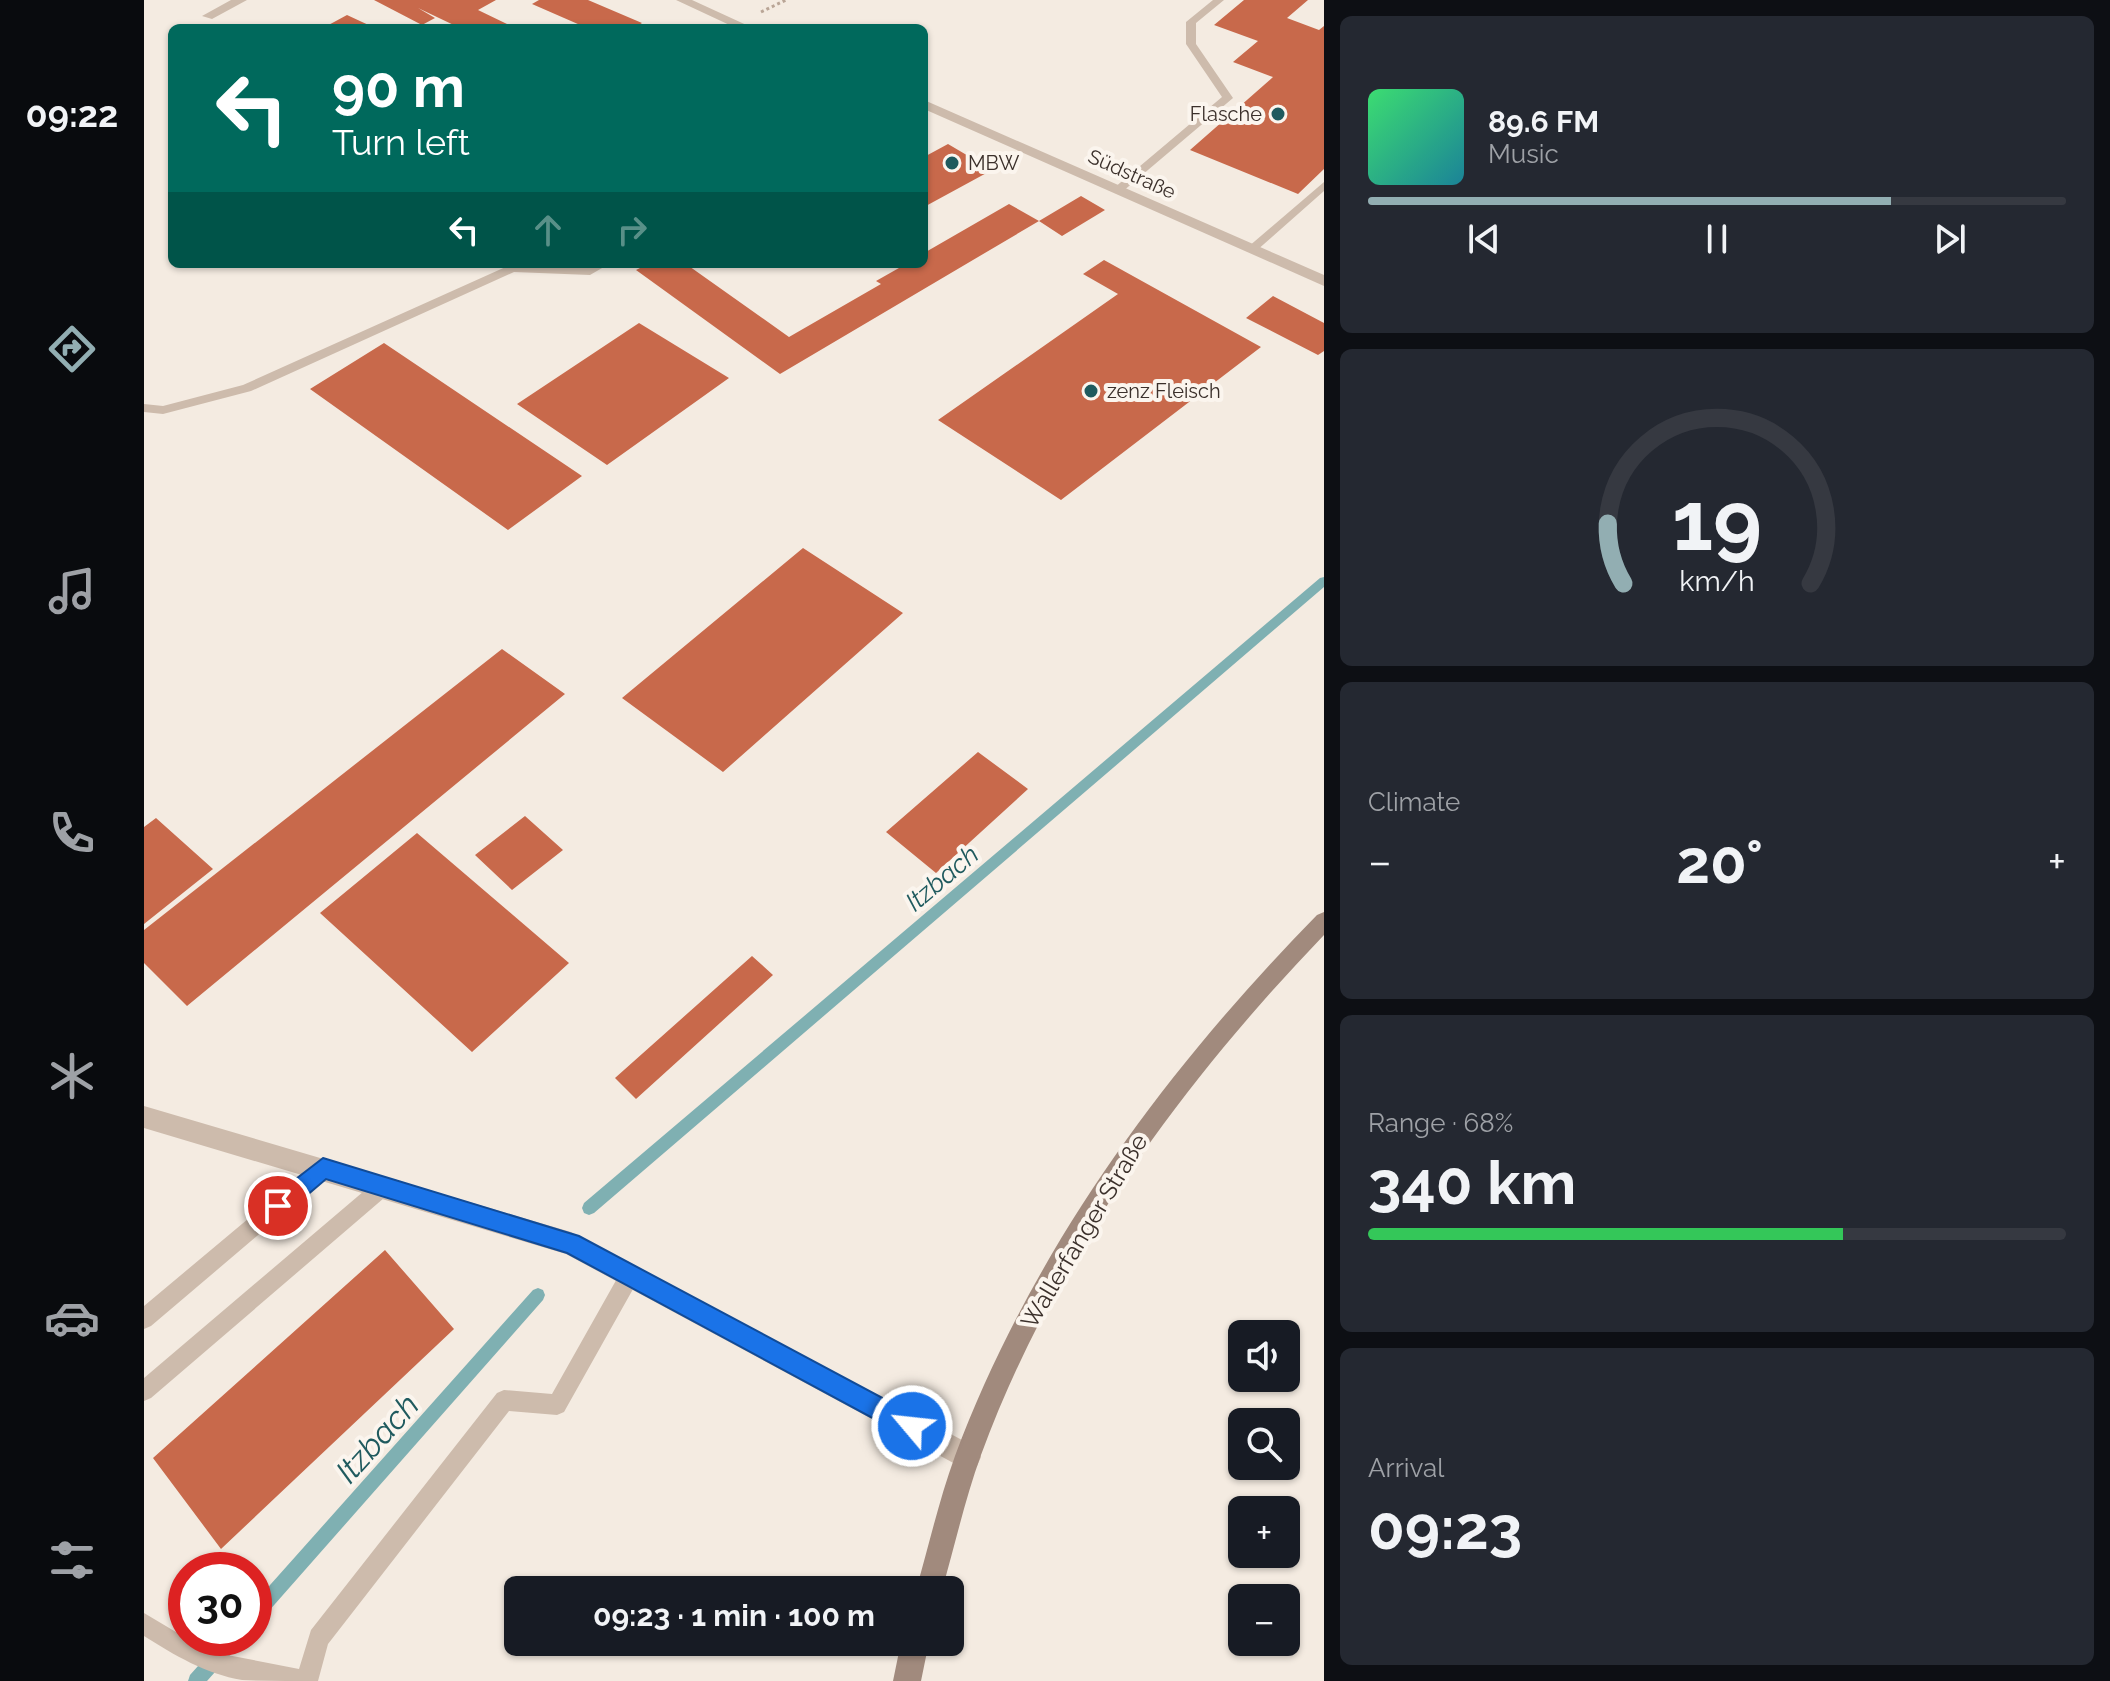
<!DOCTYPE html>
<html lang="en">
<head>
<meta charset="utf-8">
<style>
	body { margin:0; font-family:Raleway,sans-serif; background:#242831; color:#f1f3f6; height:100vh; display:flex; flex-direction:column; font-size:30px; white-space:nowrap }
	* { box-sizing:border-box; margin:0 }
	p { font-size:26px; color:#9ea1a6 }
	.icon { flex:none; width:44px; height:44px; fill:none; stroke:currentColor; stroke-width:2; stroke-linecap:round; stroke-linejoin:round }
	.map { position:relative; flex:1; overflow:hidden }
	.panel { display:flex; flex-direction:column; gap:16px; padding:16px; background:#0d0f14; width:786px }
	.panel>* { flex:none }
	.guide { position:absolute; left:24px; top:24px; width:760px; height:244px; border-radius:12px; box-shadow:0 2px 6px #0004; background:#00695c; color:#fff; overflow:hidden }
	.buttons { position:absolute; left:1084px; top:1320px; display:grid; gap:16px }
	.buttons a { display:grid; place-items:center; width:72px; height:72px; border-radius:12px; background:#171b24; box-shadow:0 2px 6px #0004; font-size:40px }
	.speed { position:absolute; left:24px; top:1552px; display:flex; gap:16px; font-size:40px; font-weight:700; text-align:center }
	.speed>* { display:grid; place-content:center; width:104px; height:104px; border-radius:50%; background:#171b24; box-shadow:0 2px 6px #0004; line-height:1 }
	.speed .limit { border:12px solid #d22; background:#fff; color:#111 }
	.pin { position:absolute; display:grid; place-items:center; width:68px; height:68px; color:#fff; margin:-34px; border:4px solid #fff; border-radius:50%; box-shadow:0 2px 8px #0007 }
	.me { position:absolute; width:88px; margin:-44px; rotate:298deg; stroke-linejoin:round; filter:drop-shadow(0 0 6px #0008) }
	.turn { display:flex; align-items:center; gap:28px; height:168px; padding:0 32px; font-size:36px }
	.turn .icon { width:104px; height:104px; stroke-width:2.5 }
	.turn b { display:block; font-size:56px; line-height:68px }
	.lanes { display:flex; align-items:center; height:76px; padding:0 32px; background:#0003; justify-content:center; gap:40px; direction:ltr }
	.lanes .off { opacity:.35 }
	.big { font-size:60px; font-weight:700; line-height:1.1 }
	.panel .card { flex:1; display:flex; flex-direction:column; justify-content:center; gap:12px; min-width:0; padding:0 28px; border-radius:12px; background:#242831 }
	.panel .dial { align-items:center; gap:0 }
	.dial svg { height:208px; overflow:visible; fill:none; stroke:#363941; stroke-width:7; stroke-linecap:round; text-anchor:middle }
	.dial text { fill:#f1f3f6; stroke:none }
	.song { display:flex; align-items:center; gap:24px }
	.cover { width:96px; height:96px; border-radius:12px; background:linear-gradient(135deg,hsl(140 70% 55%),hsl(190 70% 35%)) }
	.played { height:8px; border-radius:4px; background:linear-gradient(90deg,#92aeb2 75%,#363941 75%) }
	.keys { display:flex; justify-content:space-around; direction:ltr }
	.heat { display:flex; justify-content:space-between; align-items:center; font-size:44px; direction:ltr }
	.charge { height:12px; border-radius:6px; background:linear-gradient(90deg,#34c759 68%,#363941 0) }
	.trip { position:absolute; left:360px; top:1576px; width:460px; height:80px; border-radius:12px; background:#171b24; box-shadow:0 2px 6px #0004; font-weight:700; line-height:80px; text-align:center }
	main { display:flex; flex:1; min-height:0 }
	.tabs { display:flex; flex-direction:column; width:144px; justify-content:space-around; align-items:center; background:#090b0e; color:#9ea1a6 }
	.tabs .icon { width:56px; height:56px }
	.tabs .on { color:#92aeb2 }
	.tabs b { font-size:36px; color:#f1f3f6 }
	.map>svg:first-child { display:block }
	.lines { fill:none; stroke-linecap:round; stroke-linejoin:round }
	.stream { fill:#7fb0b2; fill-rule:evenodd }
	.building { fill:#c8694b }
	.path { stroke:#b9a596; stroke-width:3; stroke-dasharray:3 3; stroke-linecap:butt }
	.lane { fill:#cdbbac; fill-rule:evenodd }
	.street { fill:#cdbbac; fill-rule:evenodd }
	.secondary { fill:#a18a7d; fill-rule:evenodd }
	.route { fill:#1a73e8; stroke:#114b97; stroke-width:2 }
	.poi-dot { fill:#1f5a5e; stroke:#fbf5ee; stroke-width:3 }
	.labels { text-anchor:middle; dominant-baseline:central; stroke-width:8; stroke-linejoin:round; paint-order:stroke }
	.far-poi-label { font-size:20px; fill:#3b302b; stroke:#fbf5ee; text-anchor:start }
	.far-street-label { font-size:20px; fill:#3b302b; stroke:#fbf5ee }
	.street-label { font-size:24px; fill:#3b302b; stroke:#fbf5ee }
	.water-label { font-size:26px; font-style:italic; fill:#1f5a5e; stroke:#fbf5ee }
	.near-water-label { font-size:32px; font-style:italic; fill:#1f5a5e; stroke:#fbf5ee }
</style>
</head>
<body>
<main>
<nav class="tabs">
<b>09:22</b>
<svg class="icon on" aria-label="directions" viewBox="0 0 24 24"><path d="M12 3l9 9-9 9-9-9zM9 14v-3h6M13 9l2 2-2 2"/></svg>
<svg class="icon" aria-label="music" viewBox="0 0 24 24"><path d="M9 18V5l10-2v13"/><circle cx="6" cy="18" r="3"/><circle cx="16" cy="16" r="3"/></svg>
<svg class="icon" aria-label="phone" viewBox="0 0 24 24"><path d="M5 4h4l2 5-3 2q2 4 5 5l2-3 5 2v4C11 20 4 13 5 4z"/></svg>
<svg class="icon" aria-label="climate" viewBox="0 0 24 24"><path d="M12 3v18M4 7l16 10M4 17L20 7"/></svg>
<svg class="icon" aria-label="car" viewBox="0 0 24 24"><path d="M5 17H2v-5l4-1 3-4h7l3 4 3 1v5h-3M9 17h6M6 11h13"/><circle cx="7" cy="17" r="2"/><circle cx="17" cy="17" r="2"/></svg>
<svg class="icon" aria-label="filters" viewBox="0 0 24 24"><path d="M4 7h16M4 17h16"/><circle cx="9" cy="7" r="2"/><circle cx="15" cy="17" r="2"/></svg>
</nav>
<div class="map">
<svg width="1180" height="1681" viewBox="0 0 1180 1681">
	<rect width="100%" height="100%" fill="#f4ebe1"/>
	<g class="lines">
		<path class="stream" d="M1180,577V587L450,1213L445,1215L440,1213L438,1208L440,1203L1176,578Z
			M394,1288L399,1290L401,1295L399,1300L116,1621L110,1623V1603L389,1290Z
			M79,1638H98L96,1644L63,1681H44L46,1675Z"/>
	</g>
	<path class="building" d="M230,0H352L334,10L363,24L355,28H316L274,8L291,18L278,25Z
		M395,0H444L498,23L490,28H443L388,4Z
		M1100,0H1164L1143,18L1175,30L1180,26V169L1154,194L1046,150L1129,77L1089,62L1114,41L1070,25Z
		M203,15L231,28H179Z
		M804,144L848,170L780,207V157Z
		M937,196L961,210L918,236L895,221Z
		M865,204L895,221L636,374L492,270L504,264H542L645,337L737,284L732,281L762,264H780V253Z
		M960,260L1117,347L917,500L794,420L974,294L939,274Z
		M1129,296L1180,323V351L1174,355L1102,318Z
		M495,323L585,378L463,465L373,404Z
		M240,343L438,476L364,530L166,389Z
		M659,548L759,613L579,772L478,698Z
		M358,649L421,694L43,1006L0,963V930Z
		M834,752L884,789L792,873L742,832Z
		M381,816L419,850L368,890L331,855Z
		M12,818L69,869L0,924V827Z
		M273,833L425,963L328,1052L176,913Z
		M608,956L629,975L492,1099L471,1078Z
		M241,1250L310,1329L77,1549L9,1458Z"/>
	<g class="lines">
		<path class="path" d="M617,12L642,0"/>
		<path class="lane" d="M1069,0H1080L1052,23V44L1089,98L978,192H970V188L1078,97L1042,44V22Z
			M1180,182V191L1112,251H1104V247Z
			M368,264L444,267L450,264H465L446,275L370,272L107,391L19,414L0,412V404L19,406L99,385Z
			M179,1159L186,1162L188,1168L186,1174L7,1326L0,1329V1306L172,1162Z
			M240,1177L247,1180L249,1186L247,1192L7,1398L0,1401V1378L233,1180Z
			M486,1265L493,1268L496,1275L493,1282L420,1412L413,1415L365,1411L184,1644L174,1681C149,1681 122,1681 98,1680C62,1674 30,1655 0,1636V1613L42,1638L78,1654L155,1669L167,1630L353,1393L360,1390L408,1394L479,1268Z"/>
		<path class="street" d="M87,0H103L68,19L58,16Z
			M532,0H548L609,28H592Z
			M780,100L1180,275V286L780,109Z
			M0,1106L427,1232L833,1448L837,1457L833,1466L824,1470L815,1466L422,1254L0,1128Z"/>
		<path class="secondary" d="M1180,912V935C1036,1085 909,1259 837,1455C821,1499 811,1545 798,1590H772C785,1545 795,1500 811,1456C888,1250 1020,1071 1173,915Z
			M757,1642H785L777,1681H749Z"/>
	</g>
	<path class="route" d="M179,1158L435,1236L776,1418L780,1426L776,1435L768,1438L760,1435L423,1253L182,1179L142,1213L134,1216L126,1213L123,1206L126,1199Z"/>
	<g class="poi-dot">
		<circle cx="1134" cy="114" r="8"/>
		<circle cx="808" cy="163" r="8"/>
		<circle cx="947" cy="391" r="8"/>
	</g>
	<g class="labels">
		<g class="far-poi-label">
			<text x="1118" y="114" text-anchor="end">Flasche</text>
			<text x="824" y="163">MBW</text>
			<text x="963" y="391">zenz Fleisch</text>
		</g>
		<g class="far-street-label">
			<text transform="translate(988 174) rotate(24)">Südstraße</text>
		</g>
		<g class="street-label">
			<text transform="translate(940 1231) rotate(-59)">Wallerfanger Straße</text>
		</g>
		<g class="water-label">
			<text transform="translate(798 878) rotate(-40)">Itzbach</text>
		</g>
		<g class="near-water-label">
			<text transform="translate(233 1438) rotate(-48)">Itzbach</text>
		</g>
	</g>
</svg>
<div class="buttons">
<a><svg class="icon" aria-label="sound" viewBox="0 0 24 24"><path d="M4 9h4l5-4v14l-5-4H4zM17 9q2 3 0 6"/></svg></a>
<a><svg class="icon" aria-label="search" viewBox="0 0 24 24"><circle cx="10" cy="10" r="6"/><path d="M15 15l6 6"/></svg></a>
<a>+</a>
<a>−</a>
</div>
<div class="speed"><div class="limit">30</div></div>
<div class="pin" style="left:134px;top:1206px;background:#d93025"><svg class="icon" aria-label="arrive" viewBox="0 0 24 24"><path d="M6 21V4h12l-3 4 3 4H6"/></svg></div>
<svg class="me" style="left:768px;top:1426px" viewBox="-20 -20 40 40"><circle r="17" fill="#1a73e8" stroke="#fff" stroke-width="3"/><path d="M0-11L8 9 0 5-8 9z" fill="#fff"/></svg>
<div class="trip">09:23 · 1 min · 100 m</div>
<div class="guide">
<div class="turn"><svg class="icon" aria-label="left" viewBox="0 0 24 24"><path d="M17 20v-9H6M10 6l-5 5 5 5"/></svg><div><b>90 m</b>Turn left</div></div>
<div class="lanes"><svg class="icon" aria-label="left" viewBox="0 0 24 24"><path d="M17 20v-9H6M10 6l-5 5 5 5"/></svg><svg class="icon off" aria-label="ahead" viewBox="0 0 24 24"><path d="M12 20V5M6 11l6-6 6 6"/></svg><svg class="icon off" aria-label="right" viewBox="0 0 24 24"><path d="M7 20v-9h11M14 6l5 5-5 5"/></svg></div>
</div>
</div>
<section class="panel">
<div class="card">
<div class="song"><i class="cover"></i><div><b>89.6 FM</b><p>Music</p></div></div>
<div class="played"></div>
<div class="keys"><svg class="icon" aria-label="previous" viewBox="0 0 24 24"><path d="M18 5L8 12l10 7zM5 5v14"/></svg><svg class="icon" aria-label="pause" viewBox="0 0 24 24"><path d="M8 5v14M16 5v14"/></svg><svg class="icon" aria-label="next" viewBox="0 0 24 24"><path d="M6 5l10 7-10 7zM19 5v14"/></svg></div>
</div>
<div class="card dial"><svg viewBox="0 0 100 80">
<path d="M14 69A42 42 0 1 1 86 69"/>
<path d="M14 69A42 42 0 0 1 8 46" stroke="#92aeb2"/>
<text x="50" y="56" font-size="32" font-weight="700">19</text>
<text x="50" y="72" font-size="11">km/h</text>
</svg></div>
<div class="card"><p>Climate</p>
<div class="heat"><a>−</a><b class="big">20°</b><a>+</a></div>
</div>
<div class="card"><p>Range · 68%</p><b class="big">340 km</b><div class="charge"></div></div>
<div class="card"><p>Arrival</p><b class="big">09:23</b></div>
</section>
</main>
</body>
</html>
